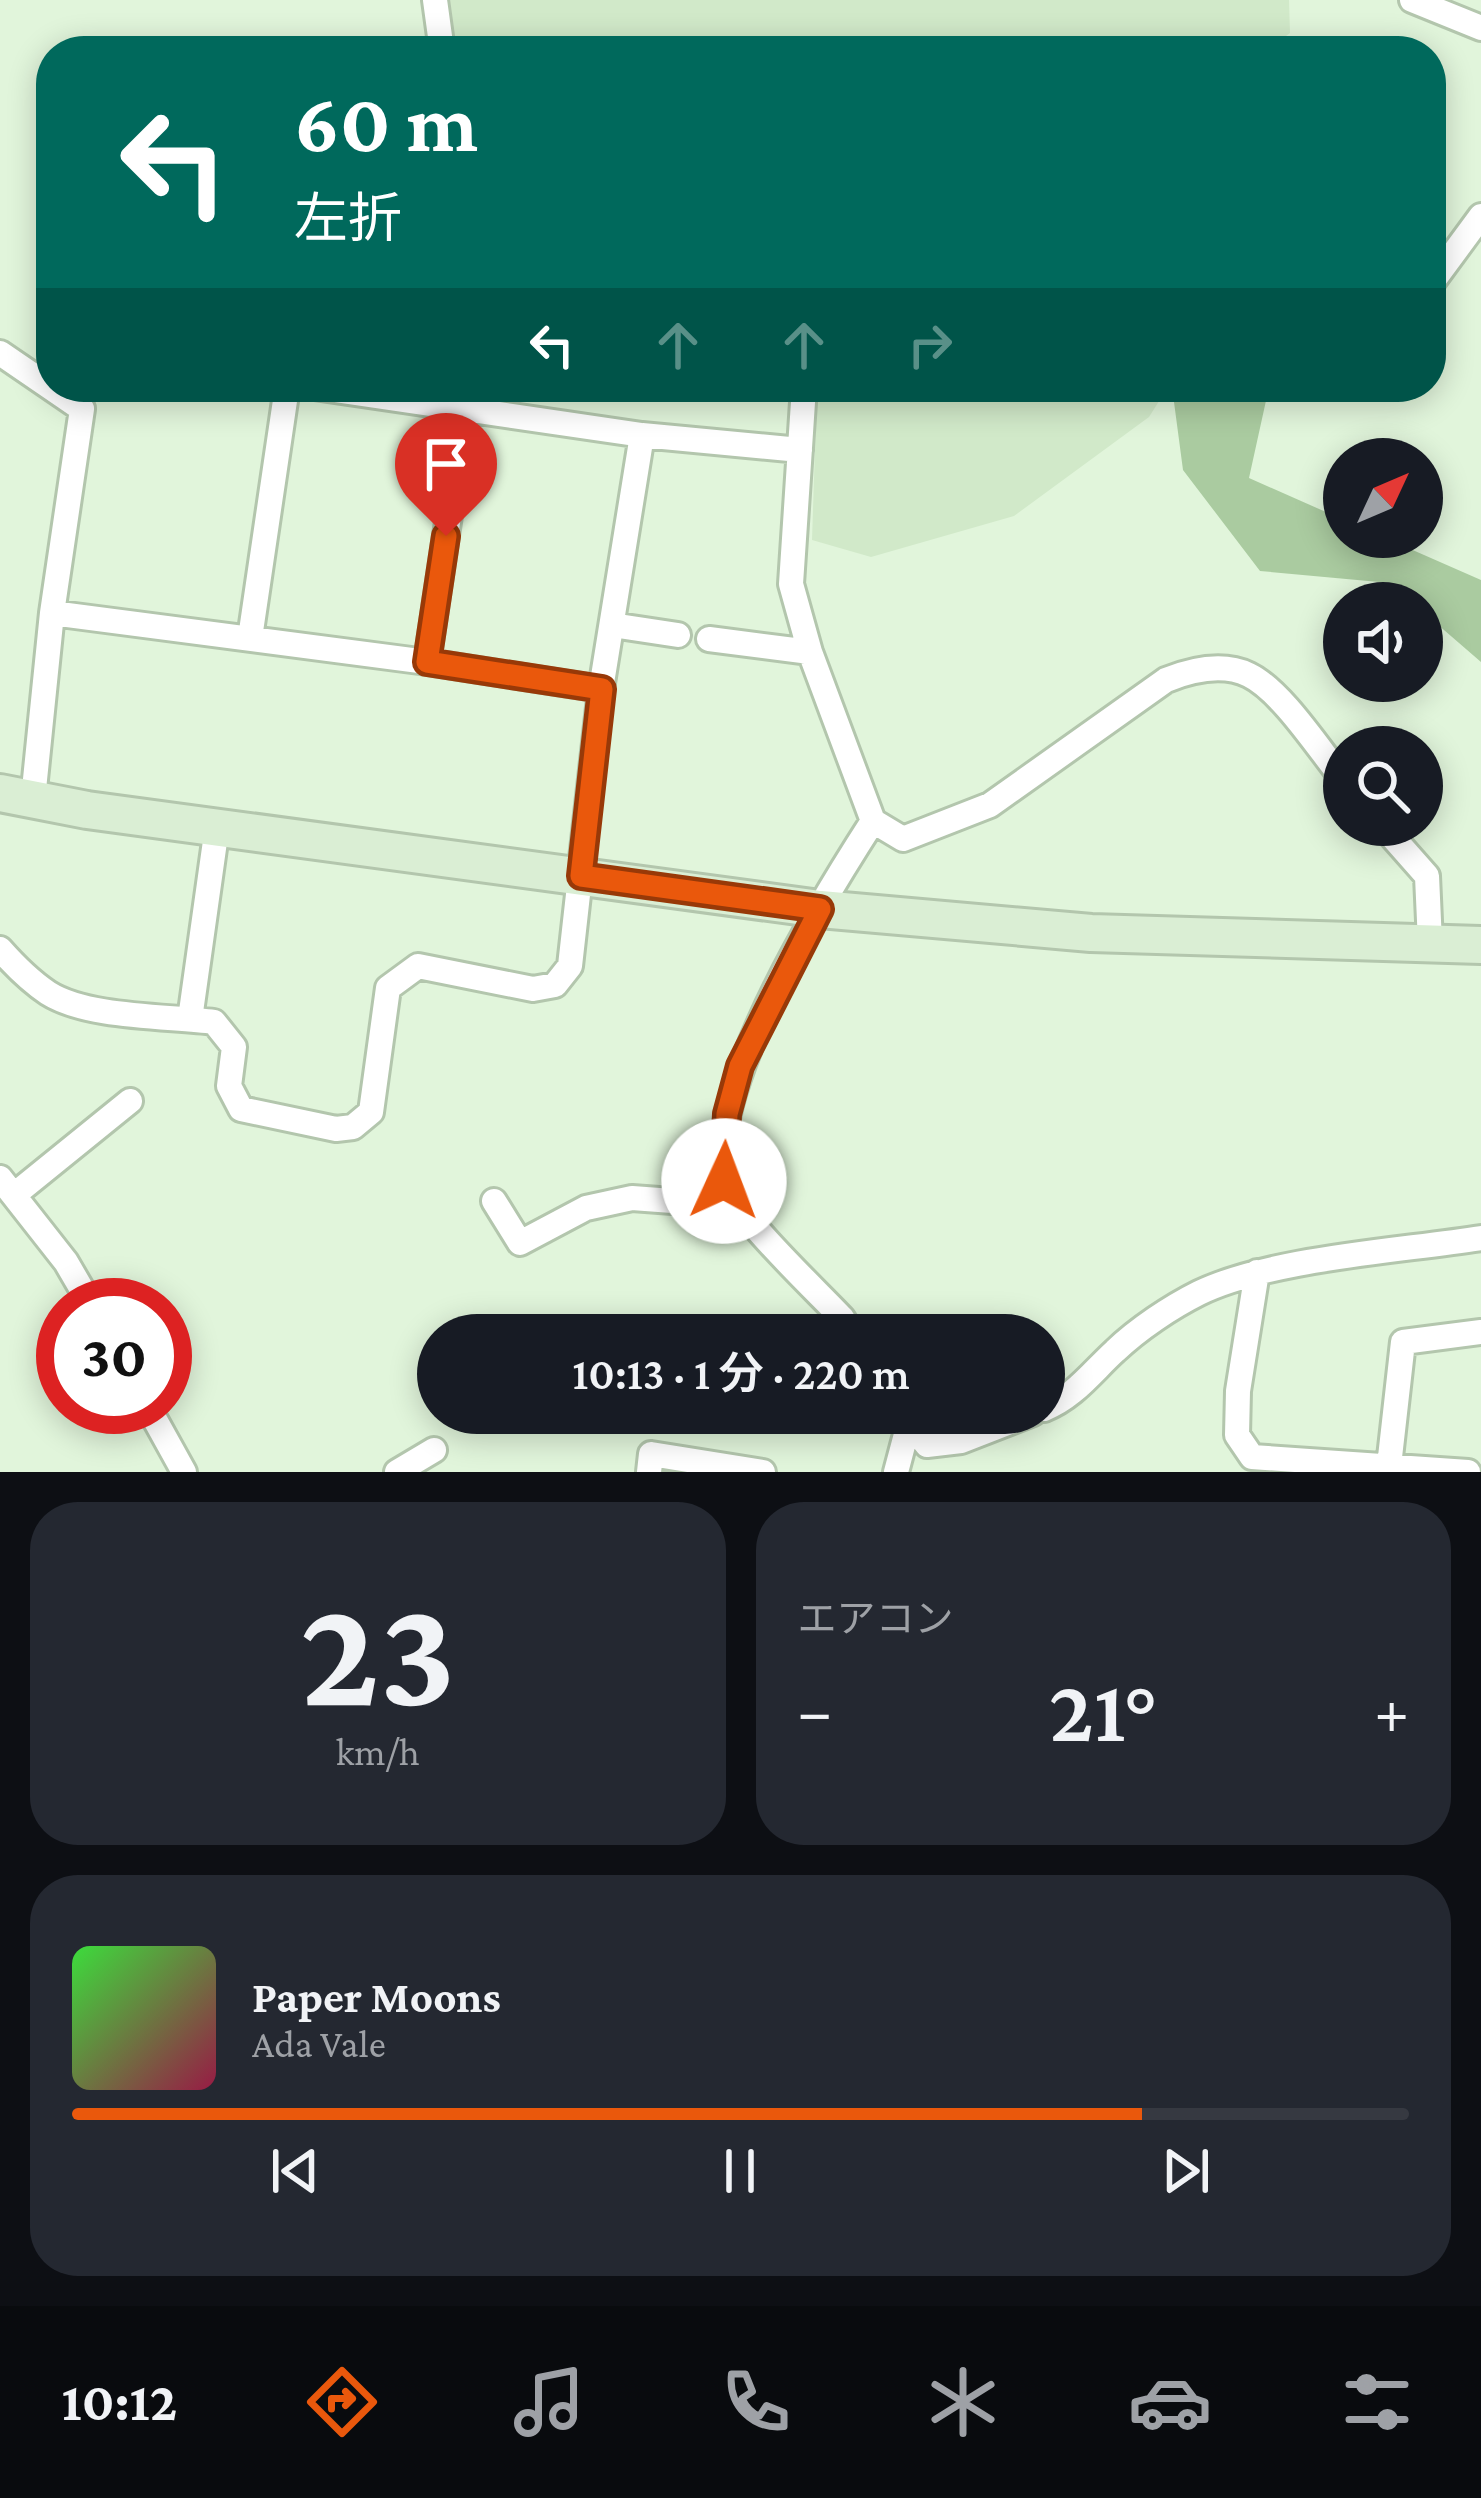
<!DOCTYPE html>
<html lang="ja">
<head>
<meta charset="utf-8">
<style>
	body { margin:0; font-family:"Crimson Pro","Noto Sans JP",serif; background:#242831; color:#f1f3f6; height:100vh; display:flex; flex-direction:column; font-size:45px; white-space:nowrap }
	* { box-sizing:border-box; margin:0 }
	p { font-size:39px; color:#9ea1a6 }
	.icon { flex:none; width:66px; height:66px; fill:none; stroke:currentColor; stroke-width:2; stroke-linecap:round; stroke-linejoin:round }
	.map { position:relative; height:1472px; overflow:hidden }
	.details { display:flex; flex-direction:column; gap:30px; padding:30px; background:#0d0f14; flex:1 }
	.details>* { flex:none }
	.banner { position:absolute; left:36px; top:36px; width:1410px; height:366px; border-radius:48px; box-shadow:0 6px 30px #0003; background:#00695c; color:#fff; overflow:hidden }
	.needle { width:78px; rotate:46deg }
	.fabs { position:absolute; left:1323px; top:438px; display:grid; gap:24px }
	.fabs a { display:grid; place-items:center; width:120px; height:120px; border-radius:50%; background:#171b24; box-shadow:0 6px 30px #0003; font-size:60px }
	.speed { position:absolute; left:36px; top:1278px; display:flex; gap:24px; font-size:60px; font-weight:700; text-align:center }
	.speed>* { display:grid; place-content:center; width:156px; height:156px; border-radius:50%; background:#171b24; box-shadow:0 6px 30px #0003; line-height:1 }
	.speed .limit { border:18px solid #d22; background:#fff; color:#111 }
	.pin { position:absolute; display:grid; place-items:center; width:102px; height:102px; color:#fff; margin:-123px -51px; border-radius:50% 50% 50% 0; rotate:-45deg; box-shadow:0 0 12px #0007 }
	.pin .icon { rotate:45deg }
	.me { position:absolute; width:132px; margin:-66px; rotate:2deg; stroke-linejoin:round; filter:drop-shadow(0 0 9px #0008) }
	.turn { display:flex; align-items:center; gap:42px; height:252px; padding:0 60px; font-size:54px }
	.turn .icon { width:156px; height:156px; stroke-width:2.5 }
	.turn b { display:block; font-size:84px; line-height:102px }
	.lanes { display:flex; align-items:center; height:114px; padding:0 60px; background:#0003; justify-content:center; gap:60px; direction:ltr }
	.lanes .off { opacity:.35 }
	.big { font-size:90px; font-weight:600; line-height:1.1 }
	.details .widget { flex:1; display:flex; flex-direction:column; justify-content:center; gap:18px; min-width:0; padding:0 42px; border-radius:48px; background:#242831 }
	.details .dial { align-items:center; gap:0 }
	.dial b { font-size:156px; line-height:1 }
	.song { display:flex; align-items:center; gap:36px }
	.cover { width:144px; height:144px; border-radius:18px; background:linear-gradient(135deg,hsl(120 70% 55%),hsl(340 70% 35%)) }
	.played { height:12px; border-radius:6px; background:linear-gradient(90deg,#ea580c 80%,#363941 80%) }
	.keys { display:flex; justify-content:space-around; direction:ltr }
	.heat { display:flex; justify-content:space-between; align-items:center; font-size:66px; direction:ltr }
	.details .tiles { flex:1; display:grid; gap:30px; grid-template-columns:1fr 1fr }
	.widget:last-child { grid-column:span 2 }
	.trip { position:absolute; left:417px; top:1314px; width:648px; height:120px; border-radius:60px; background:#171b24; box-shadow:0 6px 30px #0003; font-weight:600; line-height:120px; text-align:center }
	.tabs { display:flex; height:192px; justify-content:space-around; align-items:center; background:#090b0e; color:#9ea1a6 }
	.tabs .icon { width:84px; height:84px }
	.tabs .active { color:#ea580c }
	.tabs b { font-size:54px; color:#f1f3f6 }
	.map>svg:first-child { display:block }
	.built { fill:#d1e9c9 }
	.green { fill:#aacba0 }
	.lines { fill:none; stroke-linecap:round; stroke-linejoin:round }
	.street-casing { stroke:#b3c6ad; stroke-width:30 }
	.secondary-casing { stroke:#b3c6ad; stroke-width:42 }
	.street { stroke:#fff; stroke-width:24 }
	.secondary { stroke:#daeed4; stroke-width:36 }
	.route-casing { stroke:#983908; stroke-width:30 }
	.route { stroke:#ea580c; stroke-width:21 }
</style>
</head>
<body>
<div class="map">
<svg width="1481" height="1472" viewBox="0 0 1481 1472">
	<rect width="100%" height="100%" fill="#e1f5db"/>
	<path class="built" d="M447,0H1289L1290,33L1266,51H457Z
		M817,387H1168L1149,417L1014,516L871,557L812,540Z"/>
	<path class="green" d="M1172,387H1269L1249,478L1344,520V537H1383L1481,580V662L1422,611V603H1413L1390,583L1260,571L1183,470Z"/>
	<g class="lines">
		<defs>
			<path id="street" d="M435,0L442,51
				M1412,0L1481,28
				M1431,284L1481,216
				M0,353L82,409L52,613L33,799
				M314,387L642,435L800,450
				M804,387L791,584L810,652L873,821C822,900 707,1086 724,1179C730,1210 817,1291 842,1318L853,1335
				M52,613L427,662L601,689
				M612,625L678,635
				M250,638L287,387
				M709,639L810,652
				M427,662L465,409
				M873,821L903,839L990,805L1166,680C1191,670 1222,662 1249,675C1282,691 1320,751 1344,780
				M1382,825L1427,876L1430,943
				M0,949C15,966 30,981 48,993C87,1018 168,1016 214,1022L234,1047L229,1086L241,1109L336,1129L353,1127L371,1112L388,988L418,966L533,989L555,985L570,966L601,689L642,435
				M190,1019L217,827
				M0,1178L66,1262L91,1305
				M14,1195L130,1101
				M494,1201L520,1243L586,1208L632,1198L740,1206
				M1257,1272L1238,1391L1237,1435L1252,1457L1468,1472
				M148,1407L184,1472
				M1044,1409C1074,1397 1092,1372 1115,1351C1138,1329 1171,1307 1199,1293C1272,1258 1399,1251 1481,1238
				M909,1423L927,1445L961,1441L1033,1413
				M1389,1466L1403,1342L1481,1332
				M397,1472L434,1450
				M649,1472L651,1454L763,1472
				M896,1472L909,1423L904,1415"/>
			<path id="secondary" d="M0,793L87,810L820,909L1091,933L1481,945"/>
		</defs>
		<use href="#street" class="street-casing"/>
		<use href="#secondary" class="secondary-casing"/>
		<use href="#street" class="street"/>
		<use href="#secondary" class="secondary"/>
	</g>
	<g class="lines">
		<defs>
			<path id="route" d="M446,536L427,662L602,689L581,876L820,909L740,1066L727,1114L724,1181"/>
		</defs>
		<use href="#route" class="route-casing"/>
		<use href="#route" class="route"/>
	</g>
</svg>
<div class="fabs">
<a><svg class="needle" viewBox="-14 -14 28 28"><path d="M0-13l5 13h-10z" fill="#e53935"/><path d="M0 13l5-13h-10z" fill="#9ea1a6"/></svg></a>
<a><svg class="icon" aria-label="sound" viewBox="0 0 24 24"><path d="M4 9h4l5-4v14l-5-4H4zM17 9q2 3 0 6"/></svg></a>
<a><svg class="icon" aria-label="search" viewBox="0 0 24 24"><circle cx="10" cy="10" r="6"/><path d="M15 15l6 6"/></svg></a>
</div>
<div class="speed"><div class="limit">30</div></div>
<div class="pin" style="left:446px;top:536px;background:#d93025"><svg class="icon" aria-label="arrive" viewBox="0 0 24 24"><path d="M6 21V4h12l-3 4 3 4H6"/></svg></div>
<svg class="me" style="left:724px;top:1181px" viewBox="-20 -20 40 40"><circle r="19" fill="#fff"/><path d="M0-13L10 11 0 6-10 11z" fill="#ea580c"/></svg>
<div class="trip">10:13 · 1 分 · 220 m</div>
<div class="banner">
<div class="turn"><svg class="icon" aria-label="left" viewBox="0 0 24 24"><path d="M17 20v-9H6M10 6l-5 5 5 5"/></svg><div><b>60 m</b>左折</div></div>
<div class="lanes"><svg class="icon" aria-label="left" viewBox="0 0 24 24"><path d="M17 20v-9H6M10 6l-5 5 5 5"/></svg><svg class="icon off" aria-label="ahead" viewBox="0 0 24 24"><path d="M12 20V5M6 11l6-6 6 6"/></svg><svg class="icon off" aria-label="ahead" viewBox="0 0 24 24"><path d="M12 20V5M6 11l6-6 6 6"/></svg><svg class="icon off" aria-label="right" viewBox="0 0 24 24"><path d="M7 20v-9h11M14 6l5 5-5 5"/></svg></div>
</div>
</div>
<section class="details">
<div class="tiles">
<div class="widget dial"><b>23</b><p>km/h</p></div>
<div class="widget"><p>エアコン</p>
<div class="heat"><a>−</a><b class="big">21°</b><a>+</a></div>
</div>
<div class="widget">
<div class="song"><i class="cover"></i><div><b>Paper Moons</b><p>Ada Vale</p></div></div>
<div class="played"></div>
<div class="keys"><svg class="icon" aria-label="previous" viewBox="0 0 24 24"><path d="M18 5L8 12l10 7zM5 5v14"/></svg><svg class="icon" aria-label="pause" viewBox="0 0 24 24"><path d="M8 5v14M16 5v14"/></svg><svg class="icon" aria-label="next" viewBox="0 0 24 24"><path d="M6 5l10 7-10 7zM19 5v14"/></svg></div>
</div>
</div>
</section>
<nav class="tabs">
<b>10:12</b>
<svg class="icon active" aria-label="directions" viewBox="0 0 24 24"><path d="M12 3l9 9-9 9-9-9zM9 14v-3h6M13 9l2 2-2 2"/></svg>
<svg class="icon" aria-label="music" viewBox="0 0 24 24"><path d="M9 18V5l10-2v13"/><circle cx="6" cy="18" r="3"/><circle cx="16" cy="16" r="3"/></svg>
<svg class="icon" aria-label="phone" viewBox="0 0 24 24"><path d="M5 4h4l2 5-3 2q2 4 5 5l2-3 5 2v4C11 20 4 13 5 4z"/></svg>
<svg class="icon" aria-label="climate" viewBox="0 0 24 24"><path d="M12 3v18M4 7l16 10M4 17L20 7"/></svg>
<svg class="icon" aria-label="car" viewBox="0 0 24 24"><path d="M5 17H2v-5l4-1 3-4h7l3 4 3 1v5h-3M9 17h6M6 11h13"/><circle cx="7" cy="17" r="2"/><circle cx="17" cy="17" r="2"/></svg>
<svg class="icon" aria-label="filters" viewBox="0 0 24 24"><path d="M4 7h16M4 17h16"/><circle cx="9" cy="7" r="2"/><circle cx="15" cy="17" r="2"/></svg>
</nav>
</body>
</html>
